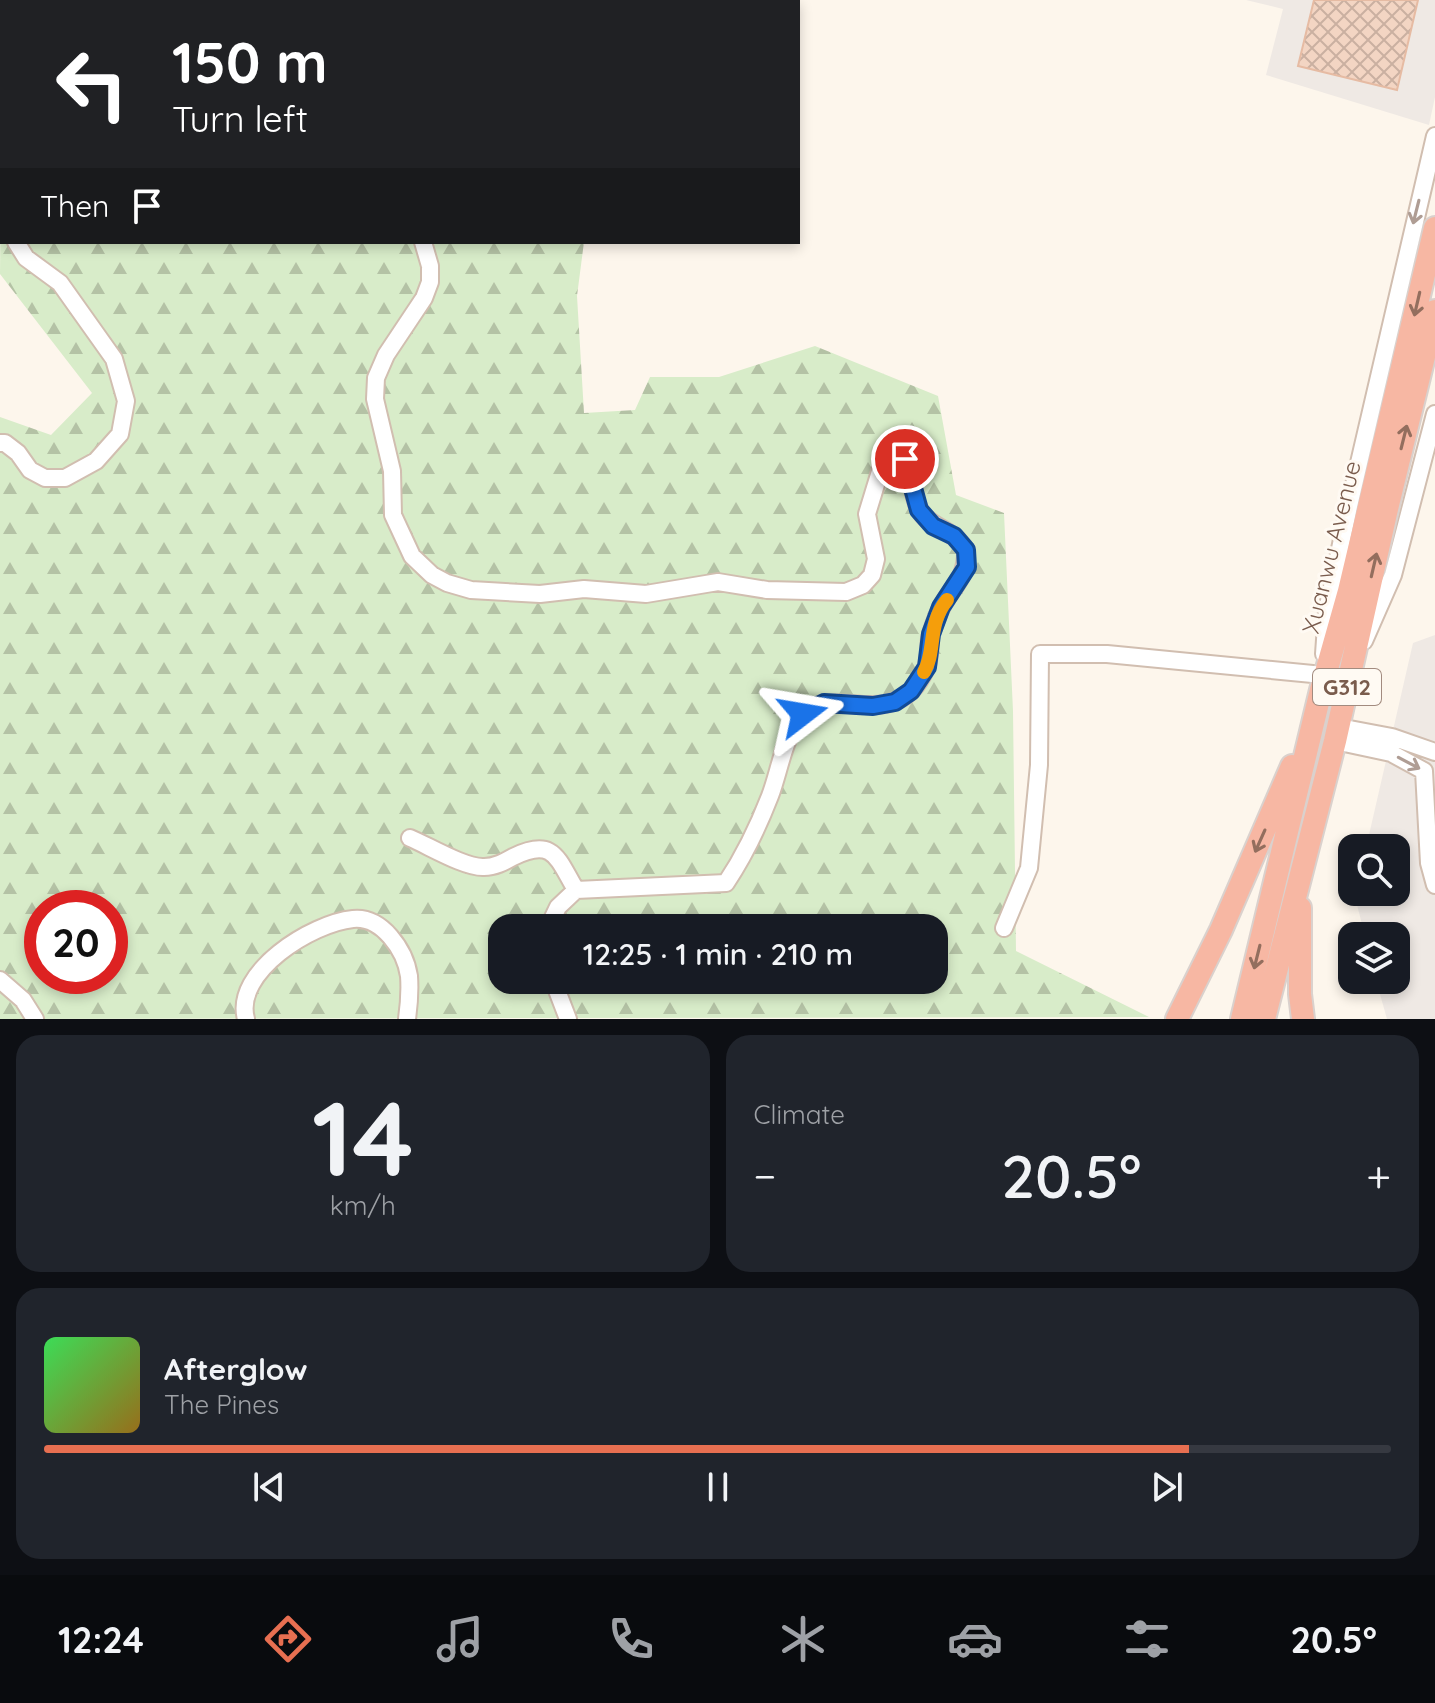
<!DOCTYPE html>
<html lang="en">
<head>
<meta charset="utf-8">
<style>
	body { margin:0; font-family:Quicksand,sans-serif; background:#20242c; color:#f1f3f6; height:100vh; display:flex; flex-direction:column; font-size:30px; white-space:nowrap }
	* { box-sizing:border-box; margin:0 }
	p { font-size:26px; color:#9ea1a6 }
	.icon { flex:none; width:44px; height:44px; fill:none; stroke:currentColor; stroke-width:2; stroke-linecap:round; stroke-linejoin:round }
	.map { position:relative; height:1019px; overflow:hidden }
	.details { display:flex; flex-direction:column; gap:16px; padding:16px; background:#0d0f14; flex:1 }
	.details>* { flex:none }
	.guide { position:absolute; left:0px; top:0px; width:800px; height:244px; box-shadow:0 4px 12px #0003; background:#202124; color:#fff; overflow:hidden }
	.controls { position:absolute; left:1338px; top:834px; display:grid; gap:16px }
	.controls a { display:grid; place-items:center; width:72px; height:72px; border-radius:16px; background:#171b24; box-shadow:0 4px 12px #0003; font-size:40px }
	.speed { position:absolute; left:24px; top:890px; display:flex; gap:16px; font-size:40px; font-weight:700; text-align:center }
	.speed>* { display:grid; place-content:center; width:104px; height:104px; border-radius:50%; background:#171b24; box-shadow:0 4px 12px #0003; line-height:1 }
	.speed .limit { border:12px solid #d22; background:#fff; color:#111 }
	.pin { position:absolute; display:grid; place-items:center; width:68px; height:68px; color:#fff; margin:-34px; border:4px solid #fff; border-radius:50%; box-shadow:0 2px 8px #0007 }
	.me { position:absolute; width:88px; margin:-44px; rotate:76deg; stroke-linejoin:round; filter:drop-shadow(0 0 6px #0008) }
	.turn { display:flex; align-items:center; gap:28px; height:168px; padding:0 40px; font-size:36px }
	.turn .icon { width:104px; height:104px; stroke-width:2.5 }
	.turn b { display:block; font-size:56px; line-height:68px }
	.then { display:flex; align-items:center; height:76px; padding:0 40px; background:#0003; gap:16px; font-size:30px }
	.big { font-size:60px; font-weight:600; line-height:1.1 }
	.details .tile { flex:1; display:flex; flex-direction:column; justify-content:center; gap:12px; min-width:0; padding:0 28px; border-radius:24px; background:#20242c }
	.details .dial { align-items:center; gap:0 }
	.dial b { font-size:104px; line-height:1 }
	.song { display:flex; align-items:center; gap:24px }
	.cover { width:96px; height:96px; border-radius:12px; background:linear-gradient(135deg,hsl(130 70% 55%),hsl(40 70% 35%)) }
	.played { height:8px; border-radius:4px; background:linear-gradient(90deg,#e76f51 85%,#363941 85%) }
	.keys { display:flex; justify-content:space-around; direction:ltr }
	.heat { display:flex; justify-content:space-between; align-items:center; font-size:44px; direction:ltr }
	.details .tiles { flex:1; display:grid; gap:16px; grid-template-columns:1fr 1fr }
	.tile:last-child { grid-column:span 2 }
	.trip { position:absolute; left:488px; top:914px; width:460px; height:80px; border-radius:24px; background:#171b24; box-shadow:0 4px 12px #0003; font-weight:600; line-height:80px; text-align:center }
	.dock { display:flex; height:128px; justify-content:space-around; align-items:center; background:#090b0e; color:#9ea1a6 }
	.dock .icon { width:56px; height:56px }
	.dock .active { color:#e76f51 }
	.dock b { font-size:36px; color:#f1f3f6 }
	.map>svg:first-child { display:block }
	.industrial { fill:#efe9e4 }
	.forest { fill:url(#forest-firs); fill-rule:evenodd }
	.building { fill:url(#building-cross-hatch); stroke:#e6bba3; stroke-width:2 }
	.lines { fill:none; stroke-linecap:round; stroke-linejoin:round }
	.minor-casing { stroke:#d1beb0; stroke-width:20 }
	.highway-casing { stroke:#dad1cd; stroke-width:26 }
	.minor { stroke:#fff; stroke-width:16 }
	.highway { stroke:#f7b7a3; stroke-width:22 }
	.oneway { stroke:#af9d94 }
	.oneway2 { stroke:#936e5e }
	.route-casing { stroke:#114b97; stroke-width:20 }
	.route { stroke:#1a73e8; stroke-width:14 }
	.slow { stroke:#f59e0b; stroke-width:14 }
	.labels { text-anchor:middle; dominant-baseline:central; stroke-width:6; stroke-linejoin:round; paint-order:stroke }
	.shield { fill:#fffaf3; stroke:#a28b7f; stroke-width:2 }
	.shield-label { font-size:22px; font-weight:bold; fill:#7a5c4d }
	.street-label { font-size:24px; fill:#7a5c4d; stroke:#fffaf3 }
</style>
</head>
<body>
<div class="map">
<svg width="1435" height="1019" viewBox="0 0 1435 1019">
	<defs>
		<pattern id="forest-firs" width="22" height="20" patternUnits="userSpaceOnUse" patternTransform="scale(2)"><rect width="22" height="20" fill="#d8ecc9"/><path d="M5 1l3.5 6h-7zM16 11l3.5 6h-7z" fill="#b4c2a5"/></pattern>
		<pattern id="building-cross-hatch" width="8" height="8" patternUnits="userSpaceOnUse" patternTransform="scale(2)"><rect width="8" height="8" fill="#f3d5c3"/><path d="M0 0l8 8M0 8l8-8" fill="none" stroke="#cab0a1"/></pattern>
	</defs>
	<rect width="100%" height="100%" fill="#fdf6ec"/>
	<path class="industrial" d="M1246,0H1435V97L1429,125L1266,75L1283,9Z
		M1435,635V1019H1387L1376,980H1396V936H1365L1355,897L1356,892H1396V848H1366L1413,643Z"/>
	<path class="forest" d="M205,0H644L643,2Z
		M2,59V242H584L577,296L584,413L635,410L650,377H719L815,346L938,396L956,495L1004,513L1013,711L1016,951L1149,1017L0,1019V417L51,435L92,393L0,274ZM42,908H110V976H42ZM502,928H934V980H502Z"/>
	<path class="building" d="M1314,0H1418L1397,90L1298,66Z"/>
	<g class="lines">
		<defs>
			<path id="minor" d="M221,0V2
				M145,2V0
				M466,2L467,0
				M0,45L2,44
				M0,95L2,96
				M0,158L2,149
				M0,207L2,212
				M423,242L430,266V282L424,298L386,355L376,378L375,399L392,471L393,515L412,556L432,575L447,583L471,590L540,594L584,589L646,594L718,582L767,590L846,592L863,585L872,575L876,559L867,514L885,455L890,449C914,456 909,489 919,509C927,524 941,526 953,536C958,539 962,545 966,550C967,583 948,588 938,615C935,622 932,630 930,638C929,647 930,659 926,668C896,738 831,680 801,717C783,739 780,770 770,796C758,827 744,856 726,883L576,890L558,907L548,928
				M0,443H5L18,453L30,470L45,478H65L96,461L120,434L126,401L114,359L60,283L26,258L16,242
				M1364,641L1393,575L1435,414
				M1324,654L1327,611L1349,506L1435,136
				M1339,727L1392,737L1435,752
				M1335,741L1391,753L1424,771L1429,863L1435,885
				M410,838C429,846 465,868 484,867C495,867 504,862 513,857C554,837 557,858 576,890
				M1004,928L1029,868L1039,765L1040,654H1107L1323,675
				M0,980L23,1000L35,1019
				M553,980L568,1019
				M246,1019C233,972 312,923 353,919C382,916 405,950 409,976C410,990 409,1005 407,1019"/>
			<path id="highway" d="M1300,908V994L1303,1019
				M1177,1019L1221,930L1292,766
				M1242,1019L1321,690L1349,591L1435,228
				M1264,1019L1335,741L1386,513L1435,311"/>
		</defs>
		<use href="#minor" class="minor-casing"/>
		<use href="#highway" class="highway-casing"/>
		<use href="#minor" class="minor"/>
		<use href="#highway" class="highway"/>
	</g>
	<defs><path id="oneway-shaft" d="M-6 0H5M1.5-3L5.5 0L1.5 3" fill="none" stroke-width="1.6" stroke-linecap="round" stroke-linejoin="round" transform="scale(2)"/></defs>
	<g class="oneway">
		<use href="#oneway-shaft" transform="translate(1416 212) rotate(104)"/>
		<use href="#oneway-shaft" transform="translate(1409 763) rotate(28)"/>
	</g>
	<g class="oneway2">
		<use href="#oneway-shaft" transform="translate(1417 304) rotate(103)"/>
		<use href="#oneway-shaft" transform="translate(1404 437) rotate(-76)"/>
		<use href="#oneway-shaft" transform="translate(1374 565) rotate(-77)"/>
		<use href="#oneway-shaft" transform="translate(1260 841) rotate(114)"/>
		<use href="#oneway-shaft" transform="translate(1257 957) rotate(104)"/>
	</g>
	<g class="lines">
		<defs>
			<path id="route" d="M803,714L824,703L873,706L895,702L911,691L927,667L931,634L941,607L967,567L966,550L954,536L933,526L919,510L905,459"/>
		</defs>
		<use href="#route" class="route-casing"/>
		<use href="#route" class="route"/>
		<path class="slow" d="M924,672C936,652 927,624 947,600"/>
	</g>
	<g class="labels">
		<rect class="shield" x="1313" y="669" width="68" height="36" rx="6"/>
		<g class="shield-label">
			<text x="1347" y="687">G312</text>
		</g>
		<g class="street-label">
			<text transform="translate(1331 547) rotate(-76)">Xuanwu Avenue</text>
		</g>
	</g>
</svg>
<div class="controls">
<a><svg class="icon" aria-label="search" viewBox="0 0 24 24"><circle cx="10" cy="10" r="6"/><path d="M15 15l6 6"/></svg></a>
<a><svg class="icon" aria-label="layers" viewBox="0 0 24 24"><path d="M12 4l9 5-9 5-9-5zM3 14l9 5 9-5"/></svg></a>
</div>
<div class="speed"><div class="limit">20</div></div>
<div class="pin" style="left:905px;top:459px;background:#d93025"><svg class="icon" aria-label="arrive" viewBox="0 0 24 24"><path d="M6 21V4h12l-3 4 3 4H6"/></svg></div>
<svg class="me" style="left:803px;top:714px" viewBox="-20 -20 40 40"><path d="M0-17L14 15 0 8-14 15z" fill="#1a73e8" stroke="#fff" stroke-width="4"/></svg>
<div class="trip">12:25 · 1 min · 210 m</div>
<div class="guide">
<div class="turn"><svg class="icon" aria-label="left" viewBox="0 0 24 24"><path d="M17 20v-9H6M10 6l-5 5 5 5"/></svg><div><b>150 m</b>Turn left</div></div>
<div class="then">Then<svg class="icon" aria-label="arrive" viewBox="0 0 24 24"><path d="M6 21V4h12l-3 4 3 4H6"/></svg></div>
</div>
</div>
<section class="details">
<div class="tiles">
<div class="tile dial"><b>14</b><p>km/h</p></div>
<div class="tile"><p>Climate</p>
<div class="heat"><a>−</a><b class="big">20.5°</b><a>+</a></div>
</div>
<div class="tile">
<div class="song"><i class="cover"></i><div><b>Afterglow</b><p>The Pines</p></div></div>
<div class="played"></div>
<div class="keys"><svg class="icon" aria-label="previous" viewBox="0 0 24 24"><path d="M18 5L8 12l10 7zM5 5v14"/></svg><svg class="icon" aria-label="pause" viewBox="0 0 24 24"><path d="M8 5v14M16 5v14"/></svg><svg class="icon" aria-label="next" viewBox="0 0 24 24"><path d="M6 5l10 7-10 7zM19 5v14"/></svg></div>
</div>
</div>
</section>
<nav class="dock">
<b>12:24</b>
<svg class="icon active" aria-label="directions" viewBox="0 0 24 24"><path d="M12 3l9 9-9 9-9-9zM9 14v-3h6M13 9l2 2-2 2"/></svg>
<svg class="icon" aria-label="music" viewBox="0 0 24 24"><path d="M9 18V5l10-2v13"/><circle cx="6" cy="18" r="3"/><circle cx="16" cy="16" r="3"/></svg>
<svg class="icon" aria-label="phone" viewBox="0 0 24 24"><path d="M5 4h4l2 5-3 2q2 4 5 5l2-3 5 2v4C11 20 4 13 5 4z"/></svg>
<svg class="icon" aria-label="climate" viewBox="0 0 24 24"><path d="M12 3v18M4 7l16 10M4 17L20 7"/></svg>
<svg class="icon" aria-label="car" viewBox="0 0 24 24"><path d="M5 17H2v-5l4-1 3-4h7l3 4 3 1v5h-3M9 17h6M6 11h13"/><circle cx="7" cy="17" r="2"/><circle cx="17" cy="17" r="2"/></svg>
<svg class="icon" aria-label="filters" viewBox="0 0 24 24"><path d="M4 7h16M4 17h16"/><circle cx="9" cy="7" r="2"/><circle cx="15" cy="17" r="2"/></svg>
<b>20.5°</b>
</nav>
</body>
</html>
